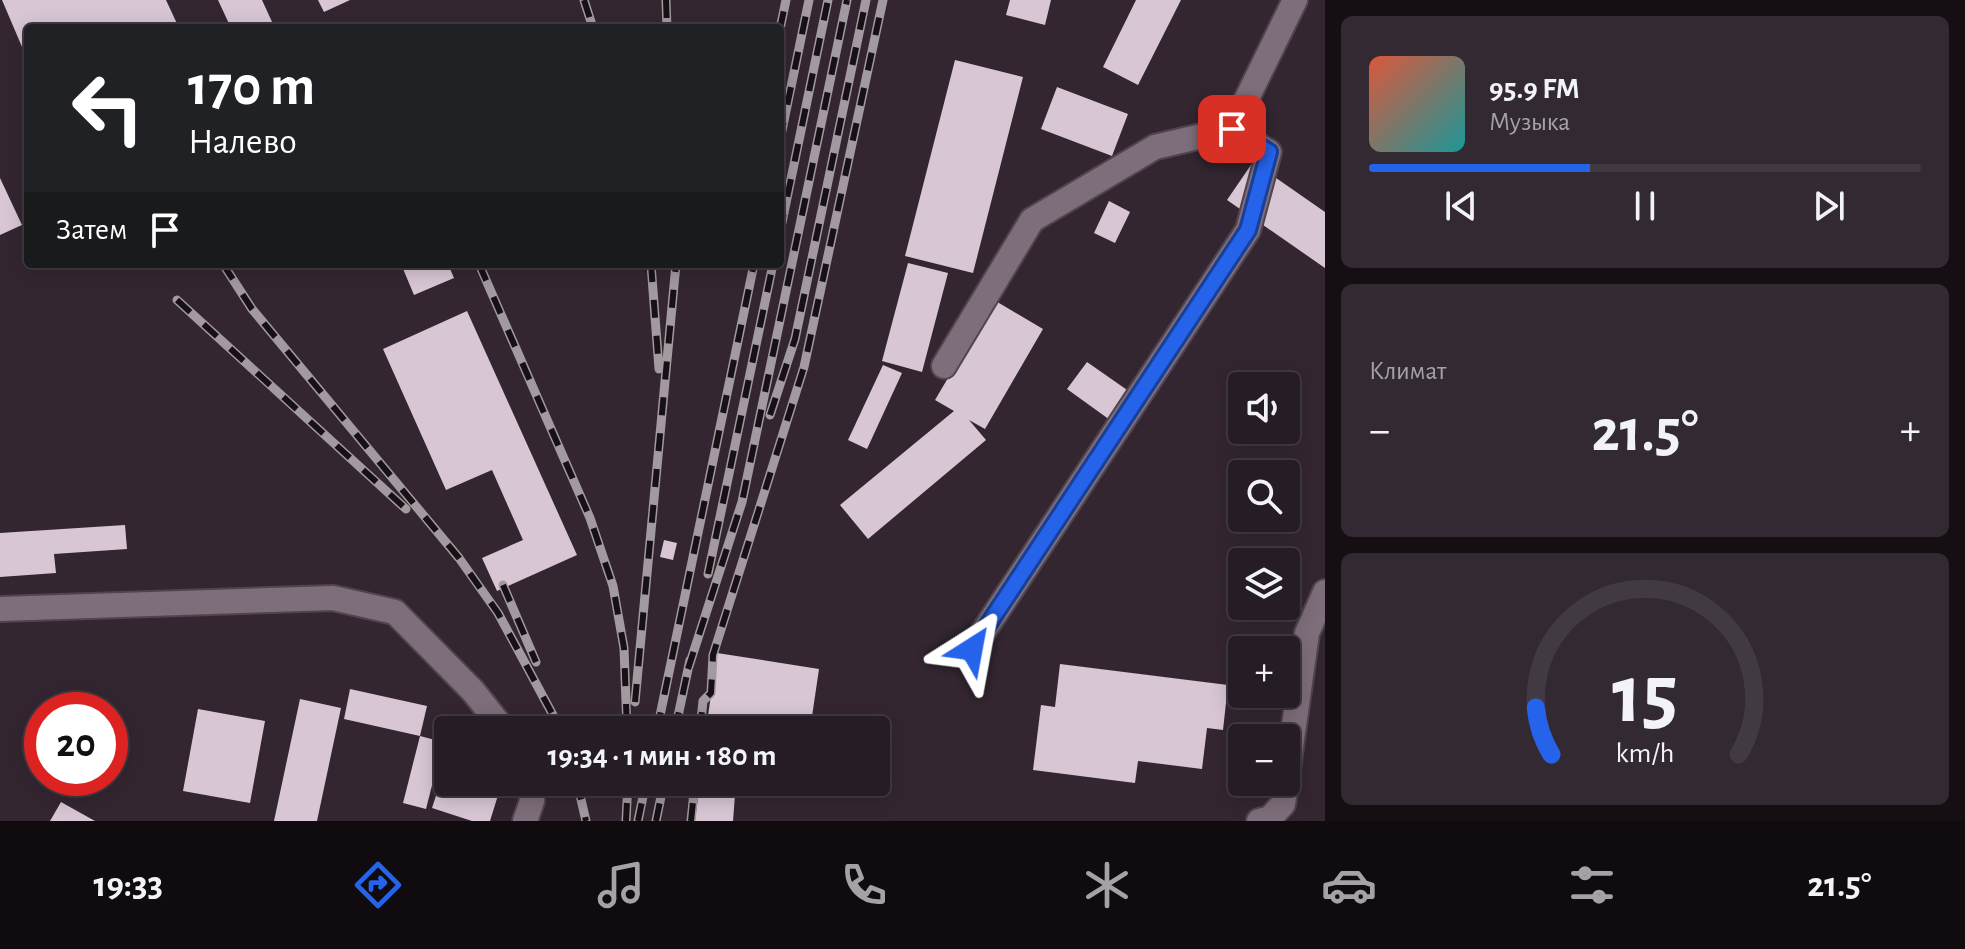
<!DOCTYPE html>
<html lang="ru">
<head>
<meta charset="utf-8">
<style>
	body { margin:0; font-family:"Alegreya Sans",sans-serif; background:#322932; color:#f1f3f6; height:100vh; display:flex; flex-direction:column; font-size:30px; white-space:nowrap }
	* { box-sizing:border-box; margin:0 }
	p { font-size:26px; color:#a4a1a7 }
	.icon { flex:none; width:44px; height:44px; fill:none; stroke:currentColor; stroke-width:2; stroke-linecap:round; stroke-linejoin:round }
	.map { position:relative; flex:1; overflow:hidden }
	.drawer { display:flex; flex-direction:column; gap:16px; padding:16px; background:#150f14; width:640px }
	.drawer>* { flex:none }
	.banner { position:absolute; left:24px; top:24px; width:760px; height:244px; border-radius:8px; box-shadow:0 4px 20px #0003,0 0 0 2px #423a42; background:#202124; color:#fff; overflow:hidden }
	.tools { position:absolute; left:1228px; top:372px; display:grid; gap:16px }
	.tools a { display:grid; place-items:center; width:72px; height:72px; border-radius:8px; background:#261c25; box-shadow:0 4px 20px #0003,0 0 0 2px #423a42; font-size:40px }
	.speed { position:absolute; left:24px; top:692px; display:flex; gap:16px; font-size:40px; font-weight:700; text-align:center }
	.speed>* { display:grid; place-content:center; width:104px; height:104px; border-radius:50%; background:#261c25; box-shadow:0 4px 20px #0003,0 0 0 2px #423a42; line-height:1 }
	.speed .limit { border:12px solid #d22; background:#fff; color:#111 }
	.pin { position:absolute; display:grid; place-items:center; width:68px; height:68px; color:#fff; margin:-34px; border-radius:16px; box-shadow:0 4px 12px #0006 }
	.me { position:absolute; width:88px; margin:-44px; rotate:34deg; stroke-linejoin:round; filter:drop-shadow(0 0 6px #0008) }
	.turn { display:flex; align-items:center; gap:28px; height:168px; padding:0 32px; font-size:36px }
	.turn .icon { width:104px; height:104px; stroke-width:2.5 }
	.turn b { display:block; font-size:56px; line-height:68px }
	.then { display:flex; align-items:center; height:76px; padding:0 32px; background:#0003; gap:16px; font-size:30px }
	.big { font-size:60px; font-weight:700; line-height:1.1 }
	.drawer .widget { flex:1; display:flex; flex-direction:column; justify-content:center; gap:12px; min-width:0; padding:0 28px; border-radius:12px; background:#322932 }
	.drawer .dial { align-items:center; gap:0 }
	.dial svg { height:208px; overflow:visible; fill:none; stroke:#423a42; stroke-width:7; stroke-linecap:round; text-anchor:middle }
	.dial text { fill:#f1f3f6; stroke:none }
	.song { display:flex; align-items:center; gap:24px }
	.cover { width:96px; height:96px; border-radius:12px; background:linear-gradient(135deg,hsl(10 70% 55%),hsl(180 70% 35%)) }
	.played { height:8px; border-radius:4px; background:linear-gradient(90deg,#2563eb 40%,#423a42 40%) }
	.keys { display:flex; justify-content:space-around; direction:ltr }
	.heat { display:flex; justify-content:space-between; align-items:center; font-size:44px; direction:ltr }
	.trip { position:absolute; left:434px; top:716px; width:456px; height:80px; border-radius:8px; background:#261c25; box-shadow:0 4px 20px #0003,0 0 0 2px #423a42; font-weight:700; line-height:80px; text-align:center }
	.tab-bar { display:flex; height:128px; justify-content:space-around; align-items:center; background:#0f0b0f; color:#a4a1a7 }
	.tab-bar .icon { width:56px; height:56px }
	.tab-bar .active { color:#2563eb }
	.tab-bar b { font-size:36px; color:#f1f3f6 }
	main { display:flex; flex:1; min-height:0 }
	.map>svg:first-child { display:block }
	.building { fill:#d8c6d4 }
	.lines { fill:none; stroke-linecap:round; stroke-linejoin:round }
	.minor-casing { stroke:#50454e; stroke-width:28 }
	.minor { stroke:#7e6e7b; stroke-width:24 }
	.rail-casing { stroke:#a399a1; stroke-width:9 }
	.rail { stroke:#171116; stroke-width:6; stroke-dasharray:18; stroke-linecap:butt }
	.route-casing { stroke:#184099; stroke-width:20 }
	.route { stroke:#2563eb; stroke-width:14 }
</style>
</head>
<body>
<main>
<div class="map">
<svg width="1325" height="821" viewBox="0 0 1325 821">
	<rect width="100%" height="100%" fill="#332631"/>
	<path class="building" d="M2,0H166L179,28H28V61Z
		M218,0H262L273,24L265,28H231Z
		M318,0H350L324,12Z
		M1010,0H1051L1045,25L1006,15Z
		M1136,0H1181L1138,85L1103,67Z
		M955,60L1023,77L973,273L905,256Z
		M1057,87L1128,114L1112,156L1041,129Z
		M1253,162L1325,212V268L1227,200Z
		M0,178L22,225L0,235Z
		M1109,201L1130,212L1115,243L1094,233Z
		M908,263L948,273L922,372L882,361Z
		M401,264H448L454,278L414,295Z
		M994,300L1043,329L985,429L969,420L986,440L868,539L840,505L954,411L935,400Z
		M467,311L577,555L497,591L482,558L523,540L492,470L446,490L383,349Z
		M1087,362L1130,392L1110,420L1067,389Z
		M883,365L902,373L867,449L848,440Z
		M125,525L127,549L54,554L56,573L0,577V533Z
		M664,540L677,543L673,560L660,557Z
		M717,653L819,669L810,730L742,727V730H706Z
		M1060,664L1228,685L1223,730L1207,728L1202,769L1138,761L1135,783L1033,770L1041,705L1055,707Z
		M350,689L427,706L420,736L344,719Z
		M300,699L341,708L317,821H274Z
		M198,709L265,721L250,803L183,791Z
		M420,736L443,742L426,809L403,803Z
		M443,774L448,776V782H468L499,792L490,821H472L432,808Z
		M700,782H736L733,821H695Z
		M61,802L95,821H50Z"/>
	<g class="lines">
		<defs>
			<path id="minor" d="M944,366L1032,220L1155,147L1232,129L1295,0
				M0,609L333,598L395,612L473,691L504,730
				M972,649L1248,230L1269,152L1232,129
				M525,821L532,801L530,782
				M1259,821L1270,818L1283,804L1307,633L1325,592"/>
		</defs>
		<use href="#minor" class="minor-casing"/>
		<use href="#minor" class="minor"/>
		<defs>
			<path id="rail" d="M584,0L593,28
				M666,0L667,28
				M780,29L786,0
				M780,140L809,0
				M780,232L828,0
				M223,264L252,309L459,558L498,613L561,730
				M479,264L590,518L613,586L624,648L627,730
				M651,264L659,369
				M177,300L406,509
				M770,415L795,339L866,0
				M708,574L773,264
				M503,585L536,662
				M688,669L742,502L847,0
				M635,702L676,264
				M657,730L754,264
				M675,730L690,660
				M700,730L703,701L711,693L713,655L804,367L883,0
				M577,782L586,821
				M626,821L628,782
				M638,821L646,782
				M656,821L664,782
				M691,821L695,782"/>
		</defs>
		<use href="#rail" class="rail-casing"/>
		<use href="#rail" class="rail"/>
	</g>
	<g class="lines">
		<defs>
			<path id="route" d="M972,649L1248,230L1269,152L1232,129"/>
		</defs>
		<use href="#route" class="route-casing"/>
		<use href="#route" class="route"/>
	</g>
</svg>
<div class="tools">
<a><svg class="icon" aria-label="sound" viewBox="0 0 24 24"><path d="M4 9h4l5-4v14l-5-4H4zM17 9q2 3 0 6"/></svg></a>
<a><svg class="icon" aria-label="search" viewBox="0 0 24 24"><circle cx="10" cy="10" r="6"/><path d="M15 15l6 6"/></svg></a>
<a><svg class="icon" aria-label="layers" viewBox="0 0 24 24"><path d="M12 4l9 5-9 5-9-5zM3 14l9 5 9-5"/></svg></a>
<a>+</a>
<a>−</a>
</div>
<div class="speed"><div class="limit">20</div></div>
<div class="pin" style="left:1232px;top:129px;background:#d93025"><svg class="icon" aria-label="arrive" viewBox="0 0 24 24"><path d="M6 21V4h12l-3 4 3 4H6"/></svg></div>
<svg class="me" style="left:972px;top:649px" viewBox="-20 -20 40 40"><path d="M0-17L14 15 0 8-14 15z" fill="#2563eb" stroke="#fff" stroke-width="4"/></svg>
<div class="trip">19:34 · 1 мин · 180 m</div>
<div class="banner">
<div class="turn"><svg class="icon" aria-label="left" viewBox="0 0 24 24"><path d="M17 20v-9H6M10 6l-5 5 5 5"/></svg><div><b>170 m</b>Налево</div></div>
<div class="then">Затем<svg class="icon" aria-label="arrive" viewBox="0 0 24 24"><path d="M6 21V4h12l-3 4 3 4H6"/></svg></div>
</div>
</div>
<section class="drawer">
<div class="widget">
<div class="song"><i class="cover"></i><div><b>95.9 FM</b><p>Музыка</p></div></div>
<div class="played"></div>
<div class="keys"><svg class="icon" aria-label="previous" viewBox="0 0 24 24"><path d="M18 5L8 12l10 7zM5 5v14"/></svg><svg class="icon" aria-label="pause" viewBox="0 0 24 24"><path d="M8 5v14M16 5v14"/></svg><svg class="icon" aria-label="next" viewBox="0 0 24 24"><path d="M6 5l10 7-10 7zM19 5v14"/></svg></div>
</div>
<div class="widget"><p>Климат</p>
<div class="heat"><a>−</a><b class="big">21.5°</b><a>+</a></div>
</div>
<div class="widget dial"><svg viewBox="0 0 100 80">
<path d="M14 69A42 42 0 1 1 86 69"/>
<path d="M14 69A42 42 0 0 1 8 51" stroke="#2563eb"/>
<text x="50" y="56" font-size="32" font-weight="700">15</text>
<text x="50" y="72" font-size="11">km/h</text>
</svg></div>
</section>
</main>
<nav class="tab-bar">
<b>19:33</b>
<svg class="icon active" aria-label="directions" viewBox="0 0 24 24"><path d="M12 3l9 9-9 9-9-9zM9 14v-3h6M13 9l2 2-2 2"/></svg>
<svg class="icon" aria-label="music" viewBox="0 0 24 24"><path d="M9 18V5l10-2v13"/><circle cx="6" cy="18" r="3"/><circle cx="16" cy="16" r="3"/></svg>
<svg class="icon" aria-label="phone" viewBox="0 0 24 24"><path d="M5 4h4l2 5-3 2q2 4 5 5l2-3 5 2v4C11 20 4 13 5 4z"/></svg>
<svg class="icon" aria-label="climate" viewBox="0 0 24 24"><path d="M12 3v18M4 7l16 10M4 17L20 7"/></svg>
<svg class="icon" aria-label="car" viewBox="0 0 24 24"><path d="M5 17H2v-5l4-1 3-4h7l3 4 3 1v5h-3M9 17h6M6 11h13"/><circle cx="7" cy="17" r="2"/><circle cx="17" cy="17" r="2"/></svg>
<svg class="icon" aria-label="filters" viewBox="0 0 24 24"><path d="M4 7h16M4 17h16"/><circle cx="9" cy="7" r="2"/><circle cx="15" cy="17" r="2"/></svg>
<b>21.5°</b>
</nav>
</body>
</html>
